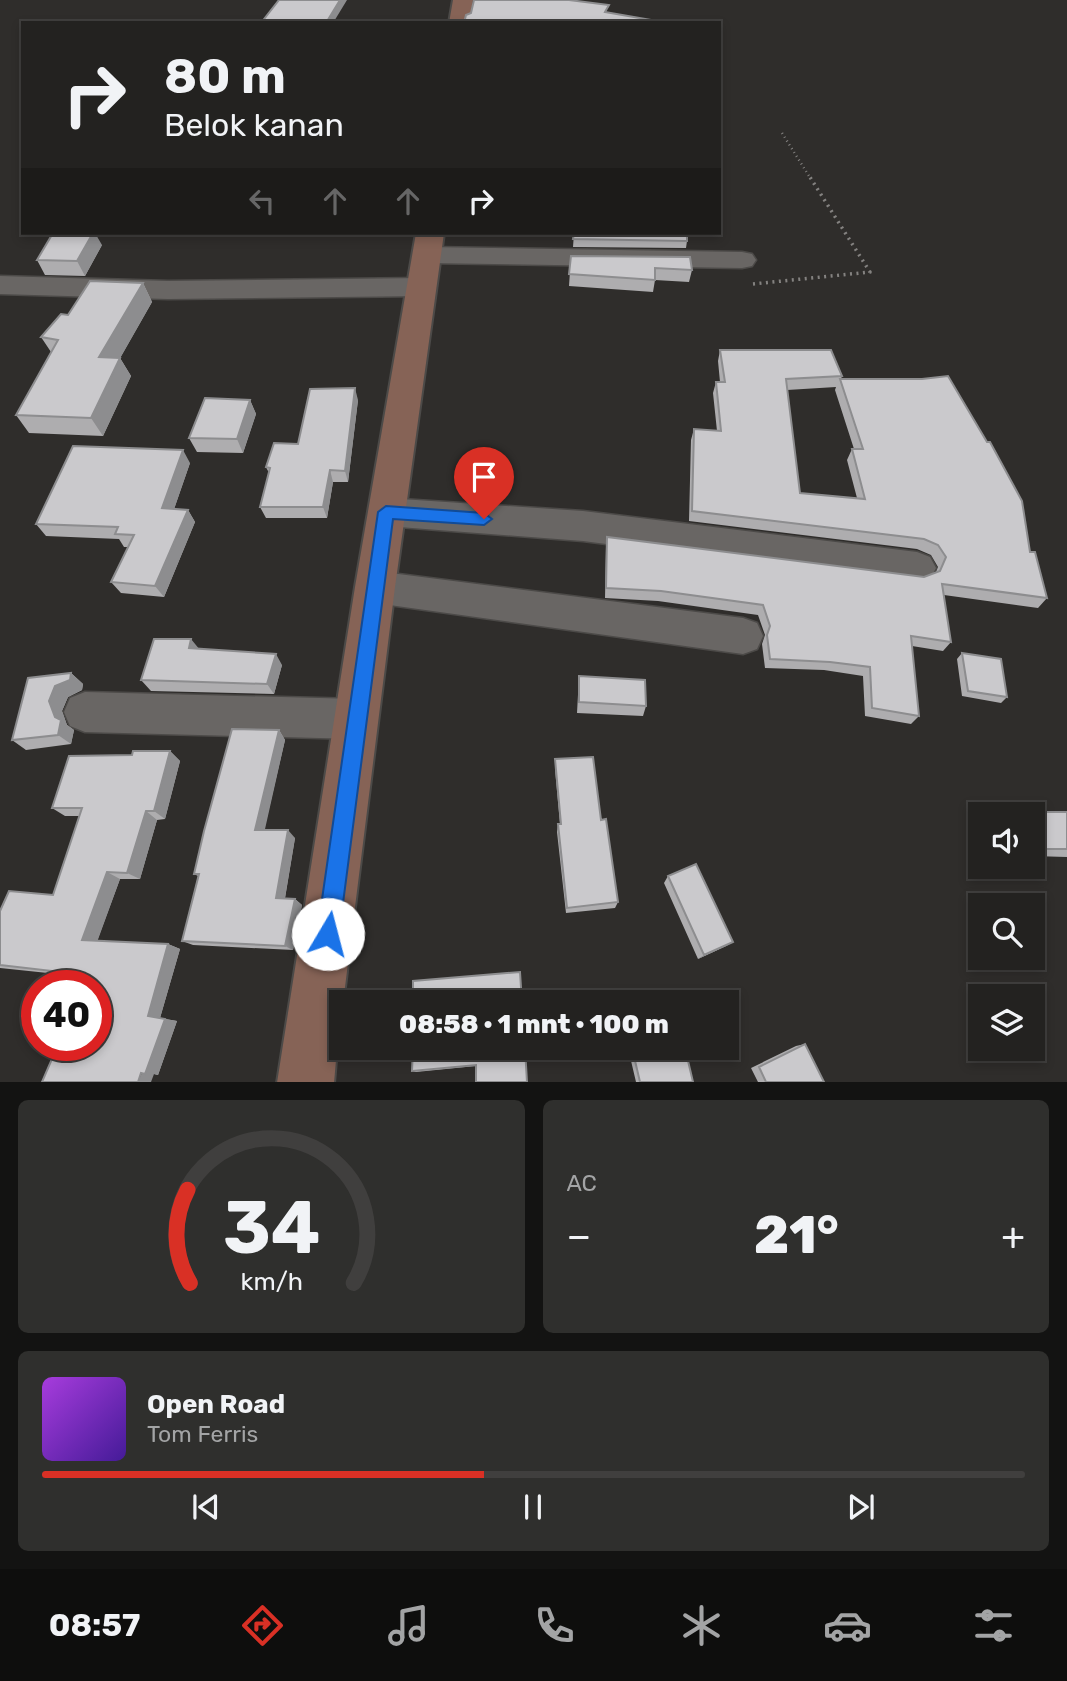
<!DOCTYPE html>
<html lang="id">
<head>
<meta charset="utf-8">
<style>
	body { margin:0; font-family:Rubik,sans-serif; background:#2f2f2d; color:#f1f3f6; height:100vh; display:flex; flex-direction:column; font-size:26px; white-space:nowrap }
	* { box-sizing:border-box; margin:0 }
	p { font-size:23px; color:#a3a4a5 }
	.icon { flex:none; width:38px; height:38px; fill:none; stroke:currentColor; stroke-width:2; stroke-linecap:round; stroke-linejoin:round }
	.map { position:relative; height:1082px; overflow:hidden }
	.side { display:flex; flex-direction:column; gap:18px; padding:18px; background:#131312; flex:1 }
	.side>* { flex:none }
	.guide { position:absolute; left:21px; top:21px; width:700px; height:214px; border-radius:0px; box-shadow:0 4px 10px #0003,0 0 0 2px #403f3e; background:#232220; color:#f1f3f6; overflow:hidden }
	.fabs { position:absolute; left:968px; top:802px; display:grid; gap:14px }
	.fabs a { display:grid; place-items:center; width:77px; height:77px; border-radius:0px; background:#232220; box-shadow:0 4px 10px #0003,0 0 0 2px #403f3e; font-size:35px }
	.speed { position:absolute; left:21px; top:970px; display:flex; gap:14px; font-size:35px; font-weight:700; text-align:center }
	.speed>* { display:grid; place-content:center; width:91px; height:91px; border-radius:50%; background:#232220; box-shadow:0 4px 10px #0003,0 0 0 2px #403f3e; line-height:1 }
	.speed .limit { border:10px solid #d22; background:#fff; color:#111 }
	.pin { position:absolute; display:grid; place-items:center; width:60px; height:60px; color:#fff; margin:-72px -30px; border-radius:50% 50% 50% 0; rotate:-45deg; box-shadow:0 0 7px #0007 }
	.pin .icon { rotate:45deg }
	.me { position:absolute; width:77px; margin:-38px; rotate:8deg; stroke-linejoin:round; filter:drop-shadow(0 0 5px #0008) }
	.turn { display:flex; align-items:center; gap:24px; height:147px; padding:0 28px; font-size:32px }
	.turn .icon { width:91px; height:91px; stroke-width:2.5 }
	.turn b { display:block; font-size:49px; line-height:60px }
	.lanes { display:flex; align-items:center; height:66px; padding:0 28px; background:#0003; justify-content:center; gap:35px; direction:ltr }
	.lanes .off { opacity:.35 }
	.big { font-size:52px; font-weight:800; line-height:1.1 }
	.side .card { flex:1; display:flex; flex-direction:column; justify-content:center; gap:10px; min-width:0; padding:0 24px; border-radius:10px; background:#2f2f2d }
	.side .dial { align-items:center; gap:0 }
	.dial svg { height:182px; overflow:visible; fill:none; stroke:#403f3e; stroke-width:7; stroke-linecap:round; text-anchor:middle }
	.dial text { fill:#f1f3f6; stroke:none }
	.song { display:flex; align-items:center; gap:21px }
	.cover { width:84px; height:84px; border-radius:10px; background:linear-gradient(135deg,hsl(280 70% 55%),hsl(260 70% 35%)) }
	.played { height:7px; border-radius:4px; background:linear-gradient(90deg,#d93025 45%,#403f3e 45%) }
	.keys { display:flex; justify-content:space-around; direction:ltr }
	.heat { display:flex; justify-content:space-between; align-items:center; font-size:38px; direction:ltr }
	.side .tiles { flex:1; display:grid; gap:18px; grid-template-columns:1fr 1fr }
	.card:last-child { grid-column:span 2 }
	.trip { position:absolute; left:329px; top:990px; width:410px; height:70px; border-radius:0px; background:#232220; box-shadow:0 4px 10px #0003,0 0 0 2px #403f3e; font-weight:800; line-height:70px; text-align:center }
	.dock { display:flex; height:112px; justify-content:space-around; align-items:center; background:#0e0e0d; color:#a3a4a5 }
	.dock .icon { width:49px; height:49px }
	.dock .active { color:#d93025 }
	.dock b { font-size:32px; color:#f1f3f6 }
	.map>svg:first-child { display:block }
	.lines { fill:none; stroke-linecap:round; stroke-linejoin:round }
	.street-casing { stroke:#4c4a48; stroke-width:3 }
	.secondary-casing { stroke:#4c4a48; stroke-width:4 }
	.path-far1 { stroke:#848280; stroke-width:2.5; stroke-dasharray:1 3.5; stroke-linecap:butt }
	.path { stroke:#848280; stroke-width:3.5; stroke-dasharray:2 4.5; stroke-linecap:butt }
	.street { fill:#696664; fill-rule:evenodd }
	.secondary { fill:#866356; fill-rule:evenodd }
	.wall { fill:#aeadaf; fill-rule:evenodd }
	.shaded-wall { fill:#8d8d8f }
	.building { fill:#cac9cc; stroke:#8d8d8f; stroke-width:2 }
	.route { fill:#1a73e8; stroke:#114b97; stroke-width:2 }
</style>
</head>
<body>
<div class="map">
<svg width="1067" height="1083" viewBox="0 0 1067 1083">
	<rect width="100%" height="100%" fill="#2f2d2b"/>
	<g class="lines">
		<defs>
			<path id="street" d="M427,247L742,252L752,254L756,260L752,266L742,268L427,263L417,261L413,255L417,249Z
				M0,276L168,281L422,278L432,281L436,287L432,293L422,296L168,299L0,294Z
				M386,498L583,511L917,552L930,557L936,568L930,579L917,584L583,541L386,526L373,522L368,512L373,502Z
				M375,571L743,618L757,623L763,636L757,649L743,654L375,603L361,599L356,587L361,575Z
				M85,692L357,699L372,705L378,719L372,733L357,739L85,732L70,726L64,712L70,698Z"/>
			<path id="secondary" d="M453,0H473L469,23H449Z
				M416,233H444L395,587L343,1003H341L334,1083H277L355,587Z"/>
		</defs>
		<use href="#street" class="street-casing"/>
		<use href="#secondary" class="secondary-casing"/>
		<path class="path-far1" d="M782,133L809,176"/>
		<path class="path" d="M753,284L870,272L808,174"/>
		<use href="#street" class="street"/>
		<use href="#secondary" class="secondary"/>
	</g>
	<path class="wall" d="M574,233L687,241L686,248L573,247Z
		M102,245L85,276L45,275L37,260Z
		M571,256L692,270L689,282L655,280L653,292L569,286Z
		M143,283L152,302L120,358L131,376L103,436L29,433L16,415L51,352L41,337L68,315Z
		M720,350L842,376L841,379L1030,552L1047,598L1038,608L944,595L951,642L943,651L912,646L919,716L911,724L865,716L863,676L824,670L765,668L762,644L765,635L758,615L658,601L605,598L606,547L607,537L924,577L936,572L938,567L931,555L917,549L689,521L691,440L694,429L717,431L713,393L716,382H720L718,361ZM836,387L835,390L854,449H852L847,460L857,498L800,493L787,390Z
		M250,400L256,414L243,453L197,452L189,438Z
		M358,400L348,482H333L327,518H266L260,507L269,473L266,467Z
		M190,463L174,509L188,510L195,522L164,597L121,593L111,582L129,547H124L119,539L46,536L36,524Z
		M199,649L282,665L274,694L151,691L141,680Z
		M962,653L1007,697L1001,703L962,696L957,659Z
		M71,673L83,684L82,690L68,697L62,711L67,725L74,730L71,744L26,750L12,740Z
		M579,676L646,706L643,716L577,713Z
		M279,730L285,740L264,830L295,838L285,898L295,899L302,905L293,950L193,945L182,941L198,876L194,874Z
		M170,751L180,761L165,819L157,820L140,879H120L97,941L168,944L180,949L160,1018L177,1021L158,1075L154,1074L86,977L0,968V911L53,895L80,816H65L52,808L132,755Z
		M555,759L601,820L618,902L615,908L566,913L557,832L558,824H560L555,769Z
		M1021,812H1067V857L1032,856V814H1018Z
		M668,876L733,942L726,946L698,959L664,883Z
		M805,1044L824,1082H758L751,1068L796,1046Z
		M525,1048L476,1066L416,1072L412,1071Z
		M628,1048H685L693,1082H636Z"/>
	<path class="shaded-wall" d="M340,0H347L333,23H326Z
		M93,233H95L102,245L85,276L77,261Z
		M143,283L152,302L110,376L99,357Z
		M120,358L131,376L103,436L91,418Z
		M355,388L358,400L348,482L345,471Z
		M250,400L256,414L243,453L237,439Z
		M183,450L190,463L170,521L162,508Z
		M330,470L333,482L327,518L323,507Z
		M188,510L195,522L164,597L155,586Z
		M191,639L200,650L189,648Z
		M276,654L282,665L274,694L267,684Z
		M71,673L83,684L82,690L68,697L62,711L67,725L74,730L71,744L58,735L55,717L49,701L55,686Z
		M279,730L285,740L263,838L255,830Z
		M170,751L180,761L165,819L154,811Z
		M146,811L157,820L140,879L127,873Z
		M288,830L295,838L284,904L276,898Z
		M107,872L120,879L96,945L82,940Z
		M295,899L302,905L293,950L285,946Z
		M733,942L726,946L698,959L704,955Z
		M168,944L180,949L160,1018L148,1016Z
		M165,1019L177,1021L158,1075L154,1074L151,1082H138Z"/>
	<path class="building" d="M279,0H340L326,23H261Z
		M474,0H569L609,5L605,12L657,21L656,23H464L466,15L471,13Z
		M53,233H93L77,261L37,260Z
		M574,233H687V241L573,239Z
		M571,256L690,257L692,270L655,268V280L569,274Z
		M90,281L143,283L99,357L120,358L91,418L16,415L58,340L41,337L61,314L68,315Z
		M720,350H831L842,376L786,379L800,493L865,499L852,449H863L840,379H922L948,376L987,442H990L1022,501L1030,552H1035L1047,598L942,584L951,642L911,636L919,716L872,708L870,667L830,662L770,659L767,635L770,626L763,605L661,591L606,588L607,537L924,577L940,571L946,557L938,545L924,539L692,511L694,429L721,431L716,382H725Z
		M355,388L345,471L330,470L323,507H260L270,468L266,467L274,443L298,444L310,389Z
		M205,398L250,400L237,439L189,438Z
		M73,446L183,450L162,508L188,510L155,586L111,582L134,535L115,534L118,527L36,524Z
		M154,639H191L189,648L276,654L267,684L141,680Z
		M962,653L1001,659L1007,697L968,691Z
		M71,673L70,680L55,686L49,701L55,717L61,720L58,735L12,740L28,678Z
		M579,676L645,680L646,706L579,702Z
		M232,729L279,730L255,830H288L276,898L295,899L285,946L182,941L199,874H194L204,831Z
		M133,751H170L154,811H146L127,873L107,872L82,940L168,944L148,1016L165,1019L145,1074L141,1073L138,1082H42L58,1045H96V985H82L87,975L0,965V911L9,891L53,895L82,808H52L69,756L132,755Z
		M593,757L601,820L606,819L618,902L567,908L558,824H561L555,759Z
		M1021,812H1067V849H1033L1032,814H1021Z
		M696,864L733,942L704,955L668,876Z
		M520,972L522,1003H413V981Z
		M805,1044L824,1082H766L759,1067Z
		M413,1048H525L527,1082H476V1065L412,1071Z
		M632,1048H685L693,1082H640Z"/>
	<path class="route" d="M386,506L484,513L492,519L484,525L393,519L339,934L335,942L328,945L320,942L317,934L378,512Z"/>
</svg>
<div class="fabs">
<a><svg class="icon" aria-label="sound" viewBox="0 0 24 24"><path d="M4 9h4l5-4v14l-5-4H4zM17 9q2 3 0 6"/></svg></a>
<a><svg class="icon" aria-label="search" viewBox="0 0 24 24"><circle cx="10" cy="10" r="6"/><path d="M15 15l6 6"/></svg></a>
<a><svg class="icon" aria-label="layers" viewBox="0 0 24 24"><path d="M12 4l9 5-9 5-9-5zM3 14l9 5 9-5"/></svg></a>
</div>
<div class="speed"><div class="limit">40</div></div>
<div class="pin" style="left:484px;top:519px;background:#d93025"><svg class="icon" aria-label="arrive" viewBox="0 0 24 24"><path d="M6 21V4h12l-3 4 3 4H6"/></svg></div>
<svg class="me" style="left:328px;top:934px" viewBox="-20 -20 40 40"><circle r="19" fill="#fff"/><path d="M0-13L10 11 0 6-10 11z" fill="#1a73e8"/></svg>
<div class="trip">08:58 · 1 mnt · 100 m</div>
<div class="guide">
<div class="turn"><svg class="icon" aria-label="right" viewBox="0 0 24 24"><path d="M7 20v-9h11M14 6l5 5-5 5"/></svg><div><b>80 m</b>Belok kanan</div></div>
<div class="lanes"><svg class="icon off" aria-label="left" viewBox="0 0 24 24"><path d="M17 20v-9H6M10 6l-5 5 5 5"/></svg><svg class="icon off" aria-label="ahead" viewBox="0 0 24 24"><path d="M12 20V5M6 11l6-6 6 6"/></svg><svg class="icon off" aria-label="ahead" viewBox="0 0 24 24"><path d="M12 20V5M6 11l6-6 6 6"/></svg><svg class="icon" aria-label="right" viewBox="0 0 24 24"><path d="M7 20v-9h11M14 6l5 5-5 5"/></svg></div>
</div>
</div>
<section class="side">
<div class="tiles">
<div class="card dial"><svg viewBox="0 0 100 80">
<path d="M14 69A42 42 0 1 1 86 69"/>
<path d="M14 69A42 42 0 0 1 13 28" stroke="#d93025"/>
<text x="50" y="56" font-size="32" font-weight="700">34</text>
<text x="50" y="72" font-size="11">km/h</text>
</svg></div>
<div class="card"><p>AC</p>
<div class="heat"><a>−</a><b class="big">21°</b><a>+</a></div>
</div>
<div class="card">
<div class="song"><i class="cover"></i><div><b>Open Road</b><p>Tom Ferris</p></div></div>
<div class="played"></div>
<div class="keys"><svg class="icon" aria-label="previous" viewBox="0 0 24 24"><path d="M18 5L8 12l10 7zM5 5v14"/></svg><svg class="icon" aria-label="pause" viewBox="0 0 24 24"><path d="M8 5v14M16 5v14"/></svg><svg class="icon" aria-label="next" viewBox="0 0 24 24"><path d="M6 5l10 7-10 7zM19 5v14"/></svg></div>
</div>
</div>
</section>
<nav class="dock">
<b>08:57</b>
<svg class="icon active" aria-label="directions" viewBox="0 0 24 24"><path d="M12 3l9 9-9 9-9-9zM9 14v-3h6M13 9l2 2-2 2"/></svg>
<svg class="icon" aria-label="music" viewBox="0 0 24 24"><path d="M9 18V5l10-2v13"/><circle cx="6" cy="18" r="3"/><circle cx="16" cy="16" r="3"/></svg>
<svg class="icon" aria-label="phone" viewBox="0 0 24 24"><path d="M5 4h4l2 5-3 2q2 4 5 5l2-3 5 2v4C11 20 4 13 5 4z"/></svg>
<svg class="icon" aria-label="climate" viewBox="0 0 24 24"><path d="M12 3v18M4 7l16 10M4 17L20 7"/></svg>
<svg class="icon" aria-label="car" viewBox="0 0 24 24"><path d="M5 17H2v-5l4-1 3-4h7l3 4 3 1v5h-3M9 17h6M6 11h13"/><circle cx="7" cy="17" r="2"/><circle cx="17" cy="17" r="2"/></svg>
<svg class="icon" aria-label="filters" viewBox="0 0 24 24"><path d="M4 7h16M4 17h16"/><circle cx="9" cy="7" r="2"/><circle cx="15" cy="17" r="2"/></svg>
</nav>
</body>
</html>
